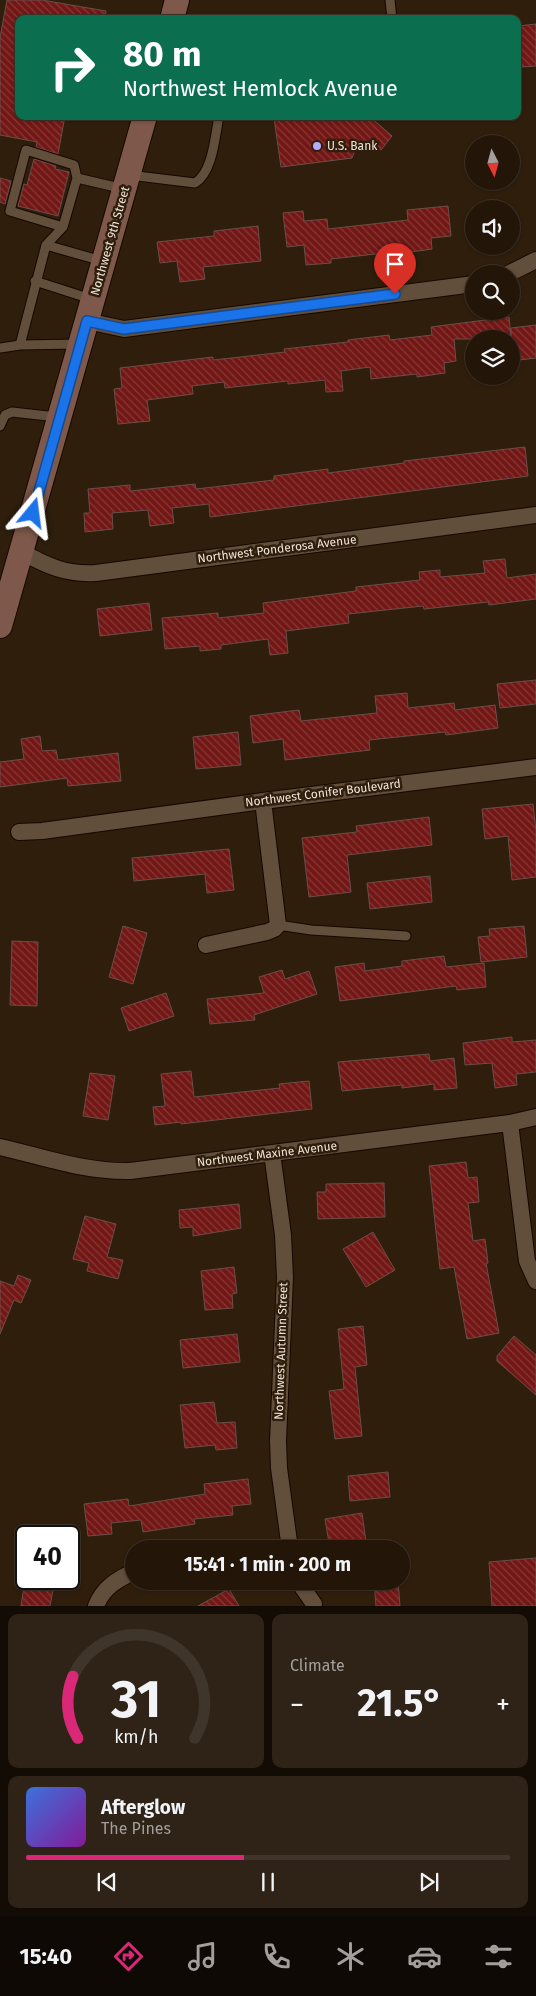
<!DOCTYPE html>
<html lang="en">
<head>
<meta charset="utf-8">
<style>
	body { margin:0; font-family:"Fira Sans",sans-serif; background:#2f2317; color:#f1f3f6; height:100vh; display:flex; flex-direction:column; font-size:19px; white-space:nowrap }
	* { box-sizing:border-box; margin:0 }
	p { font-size:16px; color:#a39f9c }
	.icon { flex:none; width:28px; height:28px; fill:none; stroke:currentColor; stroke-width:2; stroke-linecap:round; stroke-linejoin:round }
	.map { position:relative; height:1606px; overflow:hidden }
	.drawer { display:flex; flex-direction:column; gap:8px; padding:8px; background:#130c05; flex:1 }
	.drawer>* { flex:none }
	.guide { position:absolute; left:15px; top:15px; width:506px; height:105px; border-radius:10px; box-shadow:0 1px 4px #0004,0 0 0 1px #40352a; background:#0b6e4f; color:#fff; overflow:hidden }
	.needle { width:32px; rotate:174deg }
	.controls { position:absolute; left:465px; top:135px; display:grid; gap:10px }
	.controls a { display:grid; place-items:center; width:55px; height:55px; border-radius:50%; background:#231609; box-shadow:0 1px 4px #0004,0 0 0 1px #40352a; font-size:25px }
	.speed { position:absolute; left:15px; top:1525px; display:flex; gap:10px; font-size:25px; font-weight:700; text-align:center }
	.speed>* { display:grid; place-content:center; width:65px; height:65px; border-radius:50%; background:#231609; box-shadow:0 1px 4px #0004,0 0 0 1px #40352a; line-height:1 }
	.speed .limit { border:2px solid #111; border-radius:8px; background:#fff; color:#111 }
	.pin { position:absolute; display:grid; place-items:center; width:42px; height:42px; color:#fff; margin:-51px -21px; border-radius:50% 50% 50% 0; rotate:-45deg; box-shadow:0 0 5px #0007 }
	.pin .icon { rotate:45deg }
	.me { position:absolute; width:55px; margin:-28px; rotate:16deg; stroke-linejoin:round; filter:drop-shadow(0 0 4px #0008) }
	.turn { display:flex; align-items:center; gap:18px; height:105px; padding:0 25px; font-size:22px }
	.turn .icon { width:65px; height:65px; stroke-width:2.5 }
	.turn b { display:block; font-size:35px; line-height:42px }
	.big { font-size:38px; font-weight:700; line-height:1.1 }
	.drawer .tile { flex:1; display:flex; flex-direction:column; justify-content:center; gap:8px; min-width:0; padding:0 18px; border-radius:10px; background:#2f2317 }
	.drawer .dial { align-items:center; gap:0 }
	.dial svg { height:130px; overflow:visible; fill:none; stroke:#40352a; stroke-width:7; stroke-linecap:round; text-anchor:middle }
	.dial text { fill:#f1f3f6; stroke:none }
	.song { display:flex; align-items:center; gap:15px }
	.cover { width:60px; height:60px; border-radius:8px; background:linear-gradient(135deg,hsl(220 70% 55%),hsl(290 70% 35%)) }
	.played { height:5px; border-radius:2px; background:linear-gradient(90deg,#db2777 45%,#40352a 45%) }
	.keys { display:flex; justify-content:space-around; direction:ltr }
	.heat { display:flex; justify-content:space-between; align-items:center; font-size:28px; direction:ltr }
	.drawer .tiles { flex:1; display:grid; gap:8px; grid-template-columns:1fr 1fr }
	.tile:last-child { grid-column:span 2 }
	.trip { position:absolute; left:125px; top:1540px; width:285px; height:50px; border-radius:25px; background:#231609; box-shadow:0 1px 4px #0004,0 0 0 1px #40352a; font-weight:700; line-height:50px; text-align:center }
	.tabs { display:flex; height:80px; justify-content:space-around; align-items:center; background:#0e0904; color:#a39f9c }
	.tabs .icon { width:35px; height:35px }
	.tabs .current { color:#db2777 }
	.tabs b { font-size:22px; color:#f1f3f6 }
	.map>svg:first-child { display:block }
	.building { fill:url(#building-back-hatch); stroke:#6a4e4a }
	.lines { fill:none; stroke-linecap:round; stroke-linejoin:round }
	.lane-casing { stroke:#160800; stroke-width:11 }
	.street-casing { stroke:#160800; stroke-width:18 }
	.secondary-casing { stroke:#160800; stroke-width:26 }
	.lane { stroke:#614e3b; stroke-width:9 }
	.street { stroke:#614e3b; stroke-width:16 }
	.secondary { stroke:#7e584a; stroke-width:24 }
	.route-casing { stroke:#114b97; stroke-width:12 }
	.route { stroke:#1a73e8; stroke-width:9 }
	.poi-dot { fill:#b1adfa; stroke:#2f1e0c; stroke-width:2 }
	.labels { text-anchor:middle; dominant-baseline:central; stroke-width:5; stroke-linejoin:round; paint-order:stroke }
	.poi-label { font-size:12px; fill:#f0e4d9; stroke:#2f1e0c; text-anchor:start }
	.street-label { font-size:12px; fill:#f0e4d9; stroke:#2f1e0c }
</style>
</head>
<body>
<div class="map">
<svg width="536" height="1606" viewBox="0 0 536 1606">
	<defs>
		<pattern id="building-back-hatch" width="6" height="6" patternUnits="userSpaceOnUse" patternTransform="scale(1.25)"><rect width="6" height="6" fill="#721715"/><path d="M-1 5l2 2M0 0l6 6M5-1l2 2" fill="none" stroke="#863936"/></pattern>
	</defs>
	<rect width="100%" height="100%" fill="#2f1e0c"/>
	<path class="building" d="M7,0H42L106,11L105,19H19V116H65L58,154L36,147L37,142L0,135V38Z
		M536,24V66L522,67L520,55H518V26Z
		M286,116H369L392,136L381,150L358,142L352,158L281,167L274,118Z
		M34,159L56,166L55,169L69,172L58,216L18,206L24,184L27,185Z
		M0,178L11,181L5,204L0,202Z
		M448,206L451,236L431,238L432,249L411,252V250L331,259V263L306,265L304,245L287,247L283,213L303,211L304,221L327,219L328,229L408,220L407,210Z
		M258,226L261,261L203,267L205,279L180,282L177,261L160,263L157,242L214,236V231Z
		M509,317L511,337V328L536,325V358L511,361V339H454L456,361L444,363L445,373L417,377V374L371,379L370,367L341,371L343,391L326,392L325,380L288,384V381L225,388L224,382L192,386L193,394L147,400L150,421L118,424L114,389L122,388L120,368L213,357V360L285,352L284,349L348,342V340L389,335L390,340L432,335L431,327Z
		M525,447L528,476L210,517L209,504L172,508L174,523L150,526L148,510L112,513L113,529L85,532L84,513H90L88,489L130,485V491L195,484L196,489L274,480V476L328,469V473L404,463V461Z
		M505,559L507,578L536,574V599L489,605L488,602L424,609L423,606L348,614L349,623L286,631L288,653L270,655L268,639L221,645V649L200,651V646L165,649L162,618L218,613V618L264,613L263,603L356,591V587L420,580L419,572L440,570V577L485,573L483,561Z
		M149,603L152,630L100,636L97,609Z
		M536,680V704L500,708L497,684Z
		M407,693L408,708L454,703L455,710L495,705L498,728L446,735L445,732L369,740L370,750L285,760L283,739L253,743L250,716L299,710L301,721L377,713L375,696Z
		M238,732L241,765L196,769L193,737Z
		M40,736L42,751L56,750L58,760L118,753L121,781L68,786L67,778L0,787V762L24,759L21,739Z
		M533,804L536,831V877L512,880L508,836L485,839L482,809Z
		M429,817L432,845L347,855L351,892L309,897L302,838L357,832L356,826Z
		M229,849L234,890L207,893L205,874L134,881L132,858Z
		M430,876L432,902L370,909L367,883Z
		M123,926L147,933L133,984L109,977Z
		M524,926L527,957L481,962L478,937L490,936L489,929Z
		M12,941L38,942L37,1006L10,1005Z
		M444,956L446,967L484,963L486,987L457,990L456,986L340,1001L335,967L364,963L365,971L402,966V961Z
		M282,970L285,979L309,971L317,994L254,1015L255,1020L210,1024L207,999L264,993L259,977Z
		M166,993L174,1016L129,1031L121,1008Z
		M512,1037V1042L536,1040V1072L516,1074L517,1085L495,1088L492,1063L465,1065L463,1043Z
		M429,1054L430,1061L454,1058L457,1088L434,1090V1084L402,1088V1085L342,1091L338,1062Z
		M191,1071L194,1097L280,1088L279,1084L309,1081L312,1109L181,1124V1122L155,1125L153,1107L165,1106L161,1074Z
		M90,1073L115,1076L108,1120L83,1116Z
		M466,1162L468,1178L477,1177L479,1202L468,1203L473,1241L485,1239L488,1263H486L499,1333L467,1339L454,1267L440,1269L429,1166Z
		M384,1183L385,1217L318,1219L317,1192H326V1184Z
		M239,1204L241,1228L193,1236V1227L180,1228L179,1210Z
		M85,1216L116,1224L107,1257L123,1260L118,1279L87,1271L89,1263L73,1259Z
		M373,1232L395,1270L366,1287L343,1249Z
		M234,1267L237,1293L232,1294L233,1308L205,1310L201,1271Z
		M18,1275L31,1280L21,1303L14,1300L0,1334V1281L14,1286Z
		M363,1326L367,1365L355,1367L362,1436L335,1439L329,1391L344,1389L338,1329Z
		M237,1334L240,1362L183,1368L180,1340Z
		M514,1336L536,1355V1395L497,1361V1356Z
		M214,1402L217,1423L235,1422L237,1448L216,1450L215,1445L185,1448L180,1405Z
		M388,1472L390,1497L350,1501L348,1476Z
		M248,1479L251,1504L232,1506L233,1515L194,1519L195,1524L143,1532L141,1520L111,1523L112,1534L88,1536L84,1504L128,1499L129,1506L205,1494L204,1484Z
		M362,1513L367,1549H330L325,1519Z
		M536,1558V1606H492L489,1562Z
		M374,1581H398L400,1606H376Z
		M24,1586L53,1590L50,1606H21Z
		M229,1589L239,1606H198Z"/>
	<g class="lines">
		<defs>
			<path id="lane" d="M390,0L392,19
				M129,175L195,183C213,172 215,136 219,116
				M63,227L10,211L26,150L74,165L77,178
				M46,245L102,261
				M35,281L91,299
				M20,345L46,245L63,227L77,178L124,189
				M0,348L20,345L78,344
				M0,426L5,415L12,412L57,417
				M278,925L311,930L406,936"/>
			<path id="street" d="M508,274L536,260
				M87,321L124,329L474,284
				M22,552C47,566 67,575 96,573L536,515
				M19,832L42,831L263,801L536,767
				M206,945L267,932L274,929L278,925L263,801
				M510,1123L527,1261L536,1281
				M0,1147C45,1157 83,1172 130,1171L510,1123L536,1117
				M272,1153L283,1235L285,1277L278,1441L279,1468L290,1549
				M298,1581L314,1604
				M96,1606C103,1588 117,1579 134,1572"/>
			<path id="secondary" d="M172,19L177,0
				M0,626L145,116"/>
		</defs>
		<use href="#lane" class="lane-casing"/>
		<use href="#street" class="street-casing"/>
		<use href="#secondary" class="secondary-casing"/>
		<use href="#lane" class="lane"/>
		<use href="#street" class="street"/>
		<use href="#secondary" class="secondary"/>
	</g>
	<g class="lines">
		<defs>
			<path id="route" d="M33,513L87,321L124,329L395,294"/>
		</defs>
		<use href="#route" class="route-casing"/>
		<use href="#route" class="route"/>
	</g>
	<circle class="poi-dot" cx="317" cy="146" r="5"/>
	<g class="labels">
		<g class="poi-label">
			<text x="327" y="146">U.S. Bank</text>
		</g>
		<g class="street-label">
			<text transform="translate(110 241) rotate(-74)">Northwest 9th Street</text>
			<text transform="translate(277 549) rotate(-7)">Northwest Ponderosa Avenue</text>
			<text transform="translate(323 793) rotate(-7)">Northwest Conifer Boulevard</text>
			<text transform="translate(267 1154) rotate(-7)">Northwest Maxine Avenue</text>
			<text transform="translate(281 1351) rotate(-88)">Northwest Autumn Street</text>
		</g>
	</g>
</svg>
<div class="controls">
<a><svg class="needle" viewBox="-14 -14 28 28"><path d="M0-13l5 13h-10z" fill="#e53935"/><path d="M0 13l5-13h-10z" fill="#a39f9c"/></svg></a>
<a><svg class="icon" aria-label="sound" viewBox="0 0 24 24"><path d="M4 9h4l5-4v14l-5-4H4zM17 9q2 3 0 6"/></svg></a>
<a><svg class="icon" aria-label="search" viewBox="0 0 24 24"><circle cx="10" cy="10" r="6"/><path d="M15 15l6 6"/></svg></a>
<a><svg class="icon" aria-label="layers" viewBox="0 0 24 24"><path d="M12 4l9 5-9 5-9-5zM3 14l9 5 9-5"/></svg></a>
</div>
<div class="speed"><div class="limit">40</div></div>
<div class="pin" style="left:395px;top:294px;background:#d93025"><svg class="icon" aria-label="arrive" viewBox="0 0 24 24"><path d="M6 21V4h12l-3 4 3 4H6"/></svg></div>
<svg class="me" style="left:33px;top:513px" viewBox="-20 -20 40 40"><path d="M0-17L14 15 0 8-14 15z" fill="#1a73e8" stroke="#fff" stroke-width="4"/></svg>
<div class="trip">15:41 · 1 min · 200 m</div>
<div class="guide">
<div class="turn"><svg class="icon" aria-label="right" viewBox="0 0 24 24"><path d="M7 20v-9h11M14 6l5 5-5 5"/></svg><div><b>80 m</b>Northwest Hemlock Avenue</div></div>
</div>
</div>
<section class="drawer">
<div class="tiles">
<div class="tile dial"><svg viewBox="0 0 100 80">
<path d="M14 69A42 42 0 1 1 86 69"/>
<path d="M14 69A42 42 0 0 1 11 31" stroke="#db2777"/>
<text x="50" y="56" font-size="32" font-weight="700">31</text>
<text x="50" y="72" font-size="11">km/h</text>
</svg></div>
<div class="tile"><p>Climate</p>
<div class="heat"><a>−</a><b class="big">21.5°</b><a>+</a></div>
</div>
<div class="tile">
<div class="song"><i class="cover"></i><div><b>Afterglow</b><p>The Pines</p></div></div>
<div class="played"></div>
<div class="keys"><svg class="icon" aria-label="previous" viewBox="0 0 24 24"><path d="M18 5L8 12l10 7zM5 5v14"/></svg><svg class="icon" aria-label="pause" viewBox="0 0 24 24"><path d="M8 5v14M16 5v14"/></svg><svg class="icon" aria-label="next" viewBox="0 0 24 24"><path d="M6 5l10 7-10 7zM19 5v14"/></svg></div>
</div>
</div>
</section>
<nav class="tabs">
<b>15:40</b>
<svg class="icon current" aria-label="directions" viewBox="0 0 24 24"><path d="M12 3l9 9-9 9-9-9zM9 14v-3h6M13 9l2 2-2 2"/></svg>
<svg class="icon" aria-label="music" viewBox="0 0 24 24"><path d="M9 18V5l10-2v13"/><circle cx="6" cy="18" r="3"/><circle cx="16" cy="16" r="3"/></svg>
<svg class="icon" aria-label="phone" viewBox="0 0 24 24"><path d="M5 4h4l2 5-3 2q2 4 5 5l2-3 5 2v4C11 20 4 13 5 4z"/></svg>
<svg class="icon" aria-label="climate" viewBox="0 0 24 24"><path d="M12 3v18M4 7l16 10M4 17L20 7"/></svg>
<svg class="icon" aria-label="car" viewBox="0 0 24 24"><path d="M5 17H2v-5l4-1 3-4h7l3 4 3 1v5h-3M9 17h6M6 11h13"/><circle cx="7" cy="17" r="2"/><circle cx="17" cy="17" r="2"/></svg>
<svg class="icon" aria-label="filters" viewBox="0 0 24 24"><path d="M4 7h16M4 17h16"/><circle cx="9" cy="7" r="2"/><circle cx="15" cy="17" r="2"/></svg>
</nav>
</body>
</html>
